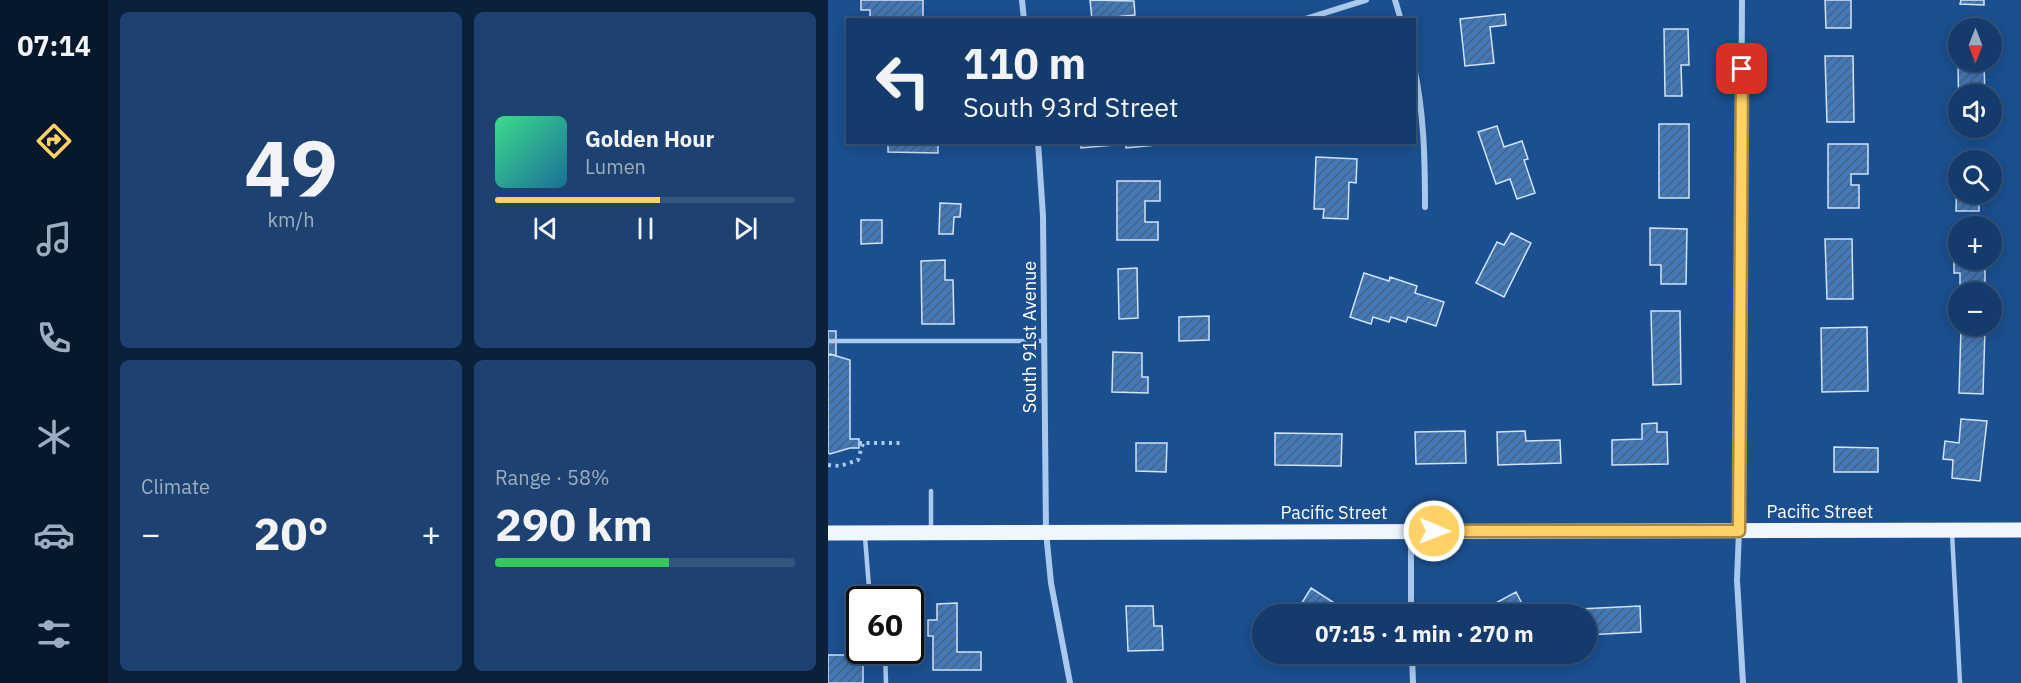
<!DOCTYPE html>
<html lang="en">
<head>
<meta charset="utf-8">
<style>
	body { margin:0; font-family:"IBM Plex Sans",sans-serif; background:#1d4271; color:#f1f3f6; height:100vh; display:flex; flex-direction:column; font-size:22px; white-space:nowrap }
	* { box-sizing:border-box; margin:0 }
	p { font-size:20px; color:#9dadc1 }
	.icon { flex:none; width:33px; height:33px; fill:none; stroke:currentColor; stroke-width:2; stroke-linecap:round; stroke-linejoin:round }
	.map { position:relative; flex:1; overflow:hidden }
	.drawer { display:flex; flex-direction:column; gap:12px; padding:12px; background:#0b203b; width:720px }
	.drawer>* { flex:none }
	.hud { position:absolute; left:18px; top:18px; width:570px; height:126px; border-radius:0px; box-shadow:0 3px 15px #0003,0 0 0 2px #33557e; background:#143b6b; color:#f1f3f6; overflow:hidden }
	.needle { width:39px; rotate:180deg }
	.controls { position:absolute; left:1120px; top:18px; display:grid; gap:12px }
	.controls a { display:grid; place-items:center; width:54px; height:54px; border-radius:50%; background:#143b6b; box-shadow:0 3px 15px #0003,0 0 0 2px #33557e; font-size:30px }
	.speed { position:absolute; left:18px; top:586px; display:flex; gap:12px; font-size:30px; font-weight:700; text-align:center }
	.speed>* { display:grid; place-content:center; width:78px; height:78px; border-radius:50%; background:#143b6b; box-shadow:0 3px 15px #0003,0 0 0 2px #33557e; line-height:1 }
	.speed .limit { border:3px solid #111; border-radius:9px; background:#fff; color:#111 }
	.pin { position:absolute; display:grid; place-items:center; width:51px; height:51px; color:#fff; margin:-26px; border-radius:12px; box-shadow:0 3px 9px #0006 }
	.me { position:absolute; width:66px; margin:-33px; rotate:91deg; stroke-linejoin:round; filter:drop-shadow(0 0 4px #0008) }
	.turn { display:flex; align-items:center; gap:21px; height:126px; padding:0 18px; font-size:27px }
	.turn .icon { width:78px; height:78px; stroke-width:2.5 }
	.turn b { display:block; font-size:42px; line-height:51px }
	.big { font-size:45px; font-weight:800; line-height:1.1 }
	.drawer .widget { flex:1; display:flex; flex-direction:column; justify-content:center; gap:9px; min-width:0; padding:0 21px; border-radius:9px; background:#1d4271 }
	.drawer .dial { align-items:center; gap:0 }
	.dial b { font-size:78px; line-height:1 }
	.song { display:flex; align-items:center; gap:18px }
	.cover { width:72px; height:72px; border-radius:9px; background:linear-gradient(135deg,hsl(150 70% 55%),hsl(200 70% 35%)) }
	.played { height:6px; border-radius:3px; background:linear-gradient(90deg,#ffd166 55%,#33557e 55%) }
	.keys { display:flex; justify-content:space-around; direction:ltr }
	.heat { display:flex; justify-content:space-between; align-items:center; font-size:33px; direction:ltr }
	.charge { height:9px; border-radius:4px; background:linear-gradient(90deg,#34c759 58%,#33557e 0) }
	.drawer .tiles { flex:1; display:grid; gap:12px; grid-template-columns:repeat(2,1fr) }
	.trip { position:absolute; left:424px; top:604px; width:345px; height:60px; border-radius:30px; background:#143b6b; box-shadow:0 3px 15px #0003,0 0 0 2px #33557e; font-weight:800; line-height:60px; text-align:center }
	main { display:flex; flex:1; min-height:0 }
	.tab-bar { display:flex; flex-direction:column; width:108px; justify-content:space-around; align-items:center; background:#08182b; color:#9dadc1 }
	.tab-bar .icon { width:42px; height:42px }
	.tab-bar .current { color:#ffd166 }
	.tab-bar b { font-size:27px; color:#f1f3f6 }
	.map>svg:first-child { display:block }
	.building { fill:url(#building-hatch); stroke:#cfe3fa; stroke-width:1.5 }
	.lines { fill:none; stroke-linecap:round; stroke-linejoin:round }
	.path { stroke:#a9c9ee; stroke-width:4; stroke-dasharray:3 4.5; stroke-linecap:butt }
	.service { stroke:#a9c9ee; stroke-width:4.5 }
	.minor { stroke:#a9c9ee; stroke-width:6 }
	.primary { stroke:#f0f6ff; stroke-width:15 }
	.route-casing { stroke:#a68842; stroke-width:15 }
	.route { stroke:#ffd166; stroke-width:10 }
	.labels { text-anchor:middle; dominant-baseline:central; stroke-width:6; stroke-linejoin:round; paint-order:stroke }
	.street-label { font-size:18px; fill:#fff; stroke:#1b4f8f }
</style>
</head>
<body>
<main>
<nav class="tab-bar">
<b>07:14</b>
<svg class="icon current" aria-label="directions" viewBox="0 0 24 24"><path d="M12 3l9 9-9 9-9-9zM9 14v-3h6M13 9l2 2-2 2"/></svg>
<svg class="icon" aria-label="music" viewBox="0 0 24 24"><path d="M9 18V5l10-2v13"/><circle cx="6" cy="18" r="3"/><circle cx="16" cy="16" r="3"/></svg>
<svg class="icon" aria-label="phone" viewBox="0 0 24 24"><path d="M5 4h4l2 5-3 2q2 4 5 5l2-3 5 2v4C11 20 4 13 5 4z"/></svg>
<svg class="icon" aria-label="climate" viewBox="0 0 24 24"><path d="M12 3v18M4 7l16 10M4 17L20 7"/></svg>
<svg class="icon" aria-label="car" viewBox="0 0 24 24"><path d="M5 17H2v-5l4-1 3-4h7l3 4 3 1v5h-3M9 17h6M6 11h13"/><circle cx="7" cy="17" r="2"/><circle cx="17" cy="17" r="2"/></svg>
<svg class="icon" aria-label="filters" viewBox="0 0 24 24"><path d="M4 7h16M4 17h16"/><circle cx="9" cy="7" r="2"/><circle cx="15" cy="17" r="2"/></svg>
</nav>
<section class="drawer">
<div class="tiles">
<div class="widget dial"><b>49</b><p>km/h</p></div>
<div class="widget">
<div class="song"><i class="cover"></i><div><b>Golden Hour</b><p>Lumen</p></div></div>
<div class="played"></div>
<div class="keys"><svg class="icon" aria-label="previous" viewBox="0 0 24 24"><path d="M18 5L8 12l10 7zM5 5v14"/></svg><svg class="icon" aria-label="pause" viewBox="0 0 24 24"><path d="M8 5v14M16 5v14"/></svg><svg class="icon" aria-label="next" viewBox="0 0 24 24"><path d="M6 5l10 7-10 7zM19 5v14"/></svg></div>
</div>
<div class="widget"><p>Climate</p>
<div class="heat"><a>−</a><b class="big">20°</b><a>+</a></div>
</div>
<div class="widget"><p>Range · 58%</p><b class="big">290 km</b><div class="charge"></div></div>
</div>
</section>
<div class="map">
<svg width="1193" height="683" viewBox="0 0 1193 683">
	<defs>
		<pattern id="building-hatch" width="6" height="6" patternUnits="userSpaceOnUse" patternTransform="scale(1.5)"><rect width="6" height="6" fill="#4478b7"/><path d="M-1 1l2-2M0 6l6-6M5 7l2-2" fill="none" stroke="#486282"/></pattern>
	</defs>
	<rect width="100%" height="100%" fill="#1b4f8f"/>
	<path class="building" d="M33,0H95V20H42V10H33Z
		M262,0L306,1L307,15L264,19Z
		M997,0H1023V28H998Z
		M1133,0H1156V5L1132,4Z
		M677,14L678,25L662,27L666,63L637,66L632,19Z
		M836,29H860L861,65H853L854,96H837Z
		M997,56H1025L1026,122H999Z
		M1156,64L1157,94H1131V122L1130,65Z
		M831,124H861V198H831Z
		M669,126L676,147L694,141L700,159L696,160L707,193L689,199L682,179L668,184L650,132Z
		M60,142H110V153L60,152Z
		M253,142H349V143L298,148V144L253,148Z
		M1000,144H1040V174H1023V185H1031V208H1000Z
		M488,157L529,159L528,183L521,182L520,219L495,218L496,209H486Z
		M1129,173H1131V194H1151V211H1128Z
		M289,181H332V201H317V222H330V240H289Z
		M112,203L133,204L132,217H126L125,234H111Z
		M33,220H54V243L33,244Z
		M822,228L859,229L858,284H833V265H822Z
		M683,233L703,243L676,297L648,283L669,242L676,245Z
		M997,239H1024L1025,299H999Z
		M1126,257H1131V260H1157V292H1132V273H1126Z
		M117,260V280H125L126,324H94L93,261Z
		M309,268L310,318L291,319L290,269Z
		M536,273L561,281L562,277L589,286L587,293L616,302L608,326L580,317L578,322L563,317L561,322L545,317L543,324L522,317Z
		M823,311H852L853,384L825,385Z
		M381,316V340L351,341V317Z
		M1039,327L1040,391L994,392L993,328Z
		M1133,329H1157L1155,394L1131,393Z
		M0,331H8V355H0Z
		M285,352L314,353V377H320V393L284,392Z
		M2,354L22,360V439H31V448H22L2,454L0,453V355Z
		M1133,419L1159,421L1152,481L1124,478L1125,460L1115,459L1117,441L1131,443Z
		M829,423V432H839L840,464L784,465V440L814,439V424Z
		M637,431L638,463L588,464L587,432Z
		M697,431L698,441L732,440L733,463L670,465L669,432Z
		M447,433L514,434L513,466L447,465Z
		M308,443H339L338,472L308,471Z
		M1006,447L1050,448V472H1006Z
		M483,588L525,615H480L470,609Z
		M688,592L700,615H653L651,612Z
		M129,603V652H153V670H105V636H100V620H109V604Z
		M298,606H325L326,626H334L335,650L300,651Z
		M812,606L813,632L759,635V615H751V609Z
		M0,655H35V683H0Z"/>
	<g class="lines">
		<path class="path" d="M31,443H75
			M0,465L12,466L30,460L35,443"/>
		<path class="service" d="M0,341H216
			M103,491V531
			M1124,533L1132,683
			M37,537L42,600
			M57,651L58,683"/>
		<path class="minor" d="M194,0L196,20
			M567,0L573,20
			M914,0L911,531L909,580L915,683
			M474,20L538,0
			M586,67C596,113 597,159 597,207
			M210,142L215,216L218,532L223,583L242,683
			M583,532V615
			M584,654L585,683"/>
		<path class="primary" d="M0,533L1193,530"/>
	</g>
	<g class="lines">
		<defs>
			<path id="route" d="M606,531H911L914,69"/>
		</defs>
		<use href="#route" class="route-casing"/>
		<use href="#route" class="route"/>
	</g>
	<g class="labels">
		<g class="street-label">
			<text transform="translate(201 337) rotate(-90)">South 91st Avenue</text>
			<text x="992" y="511">Pacific Street</text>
			<text x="506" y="512">Pacific Street</text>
		</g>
	</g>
</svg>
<div class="controls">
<a><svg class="needle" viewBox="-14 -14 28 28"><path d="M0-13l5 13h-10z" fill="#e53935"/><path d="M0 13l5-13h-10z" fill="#9dadc1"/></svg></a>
<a><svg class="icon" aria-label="sound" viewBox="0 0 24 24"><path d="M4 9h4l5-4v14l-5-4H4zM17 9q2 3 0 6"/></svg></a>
<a><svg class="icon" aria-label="search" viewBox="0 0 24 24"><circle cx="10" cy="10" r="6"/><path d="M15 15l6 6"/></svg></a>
<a>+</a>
<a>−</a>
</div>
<div class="speed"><div class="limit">60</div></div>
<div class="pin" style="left:914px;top:69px;background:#d93025"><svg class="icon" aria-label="arrive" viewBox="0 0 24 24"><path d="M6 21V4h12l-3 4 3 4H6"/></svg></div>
<svg class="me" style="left:606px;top:531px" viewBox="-20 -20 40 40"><circle r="17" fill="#ffd166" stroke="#fff" stroke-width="3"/><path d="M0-11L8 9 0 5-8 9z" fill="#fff"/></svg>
<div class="trip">07:15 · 1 min · 270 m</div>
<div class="hud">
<div class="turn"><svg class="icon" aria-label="left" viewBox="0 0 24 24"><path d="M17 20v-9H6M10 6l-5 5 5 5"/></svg><div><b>110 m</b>South 93rd Street</div></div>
</div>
</div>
</main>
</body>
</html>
